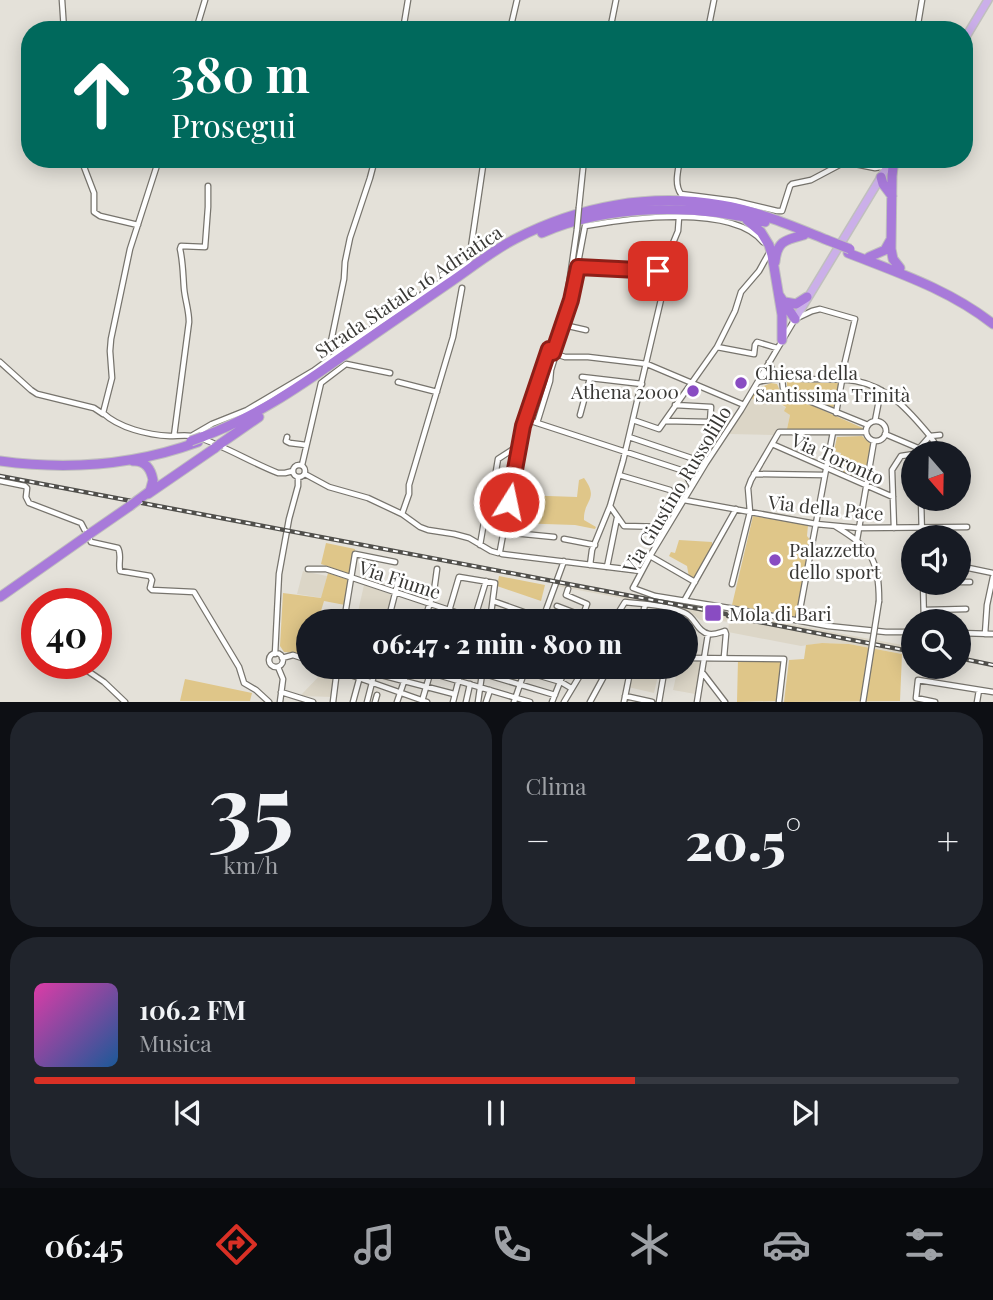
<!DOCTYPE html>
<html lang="it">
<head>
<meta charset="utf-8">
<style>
	body { margin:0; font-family:"Playfair Display",serif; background:#20242c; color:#f1f3f6; height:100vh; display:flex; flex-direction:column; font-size:26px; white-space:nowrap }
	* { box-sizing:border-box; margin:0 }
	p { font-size:23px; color:#9ea1a6 }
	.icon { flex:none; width:38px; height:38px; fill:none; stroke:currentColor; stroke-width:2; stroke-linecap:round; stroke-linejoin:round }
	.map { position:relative; height:702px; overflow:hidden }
	.details { display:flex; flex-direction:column; gap:10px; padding:10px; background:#0d0f14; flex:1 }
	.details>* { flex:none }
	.guide { position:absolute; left:21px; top:21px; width:952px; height:147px; border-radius:28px; box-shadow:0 4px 18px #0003; background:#00695c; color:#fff; overflow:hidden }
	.needle { width:46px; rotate:160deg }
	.tools { position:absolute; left:901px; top:441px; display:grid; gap:14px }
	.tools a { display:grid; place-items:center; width:70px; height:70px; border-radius:50%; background:#171b24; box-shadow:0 4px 18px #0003; font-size:35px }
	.speed { position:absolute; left:21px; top:588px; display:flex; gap:14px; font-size:35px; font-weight:700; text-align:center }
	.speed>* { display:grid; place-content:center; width:91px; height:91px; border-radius:50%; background:#171b24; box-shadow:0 4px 18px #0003; line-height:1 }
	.speed .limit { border:10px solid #d22; background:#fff; color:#111 }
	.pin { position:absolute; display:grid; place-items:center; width:60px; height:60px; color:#fff; margin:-30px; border-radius:14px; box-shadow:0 4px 10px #0006 }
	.me { position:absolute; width:77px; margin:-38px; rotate:10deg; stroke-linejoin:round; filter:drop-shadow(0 0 5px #0008) }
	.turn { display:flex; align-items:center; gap:24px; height:147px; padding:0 35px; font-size:32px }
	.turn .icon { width:91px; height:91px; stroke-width:2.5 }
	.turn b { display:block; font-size:49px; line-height:60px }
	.big { font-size:52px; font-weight:800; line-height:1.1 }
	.details .card { flex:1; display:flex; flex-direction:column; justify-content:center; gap:10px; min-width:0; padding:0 24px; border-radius:28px; background:#20242c }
	.details .dial { align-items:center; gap:0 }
	.dial b { font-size:91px; line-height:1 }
	.song { display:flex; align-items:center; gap:21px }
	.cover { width:84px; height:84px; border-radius:10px; background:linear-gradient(135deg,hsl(320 70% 55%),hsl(210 70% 35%)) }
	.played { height:7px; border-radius:4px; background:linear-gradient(90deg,#d93025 65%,#363941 65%) }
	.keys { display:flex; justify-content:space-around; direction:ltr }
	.heat { display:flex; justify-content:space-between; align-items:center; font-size:38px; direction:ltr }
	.details .tiles { flex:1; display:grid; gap:10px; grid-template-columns:1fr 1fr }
	.card:last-child { grid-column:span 2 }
	.trip { position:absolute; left:296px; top:609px; width:402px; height:70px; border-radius:35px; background:#171b24; box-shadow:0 4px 18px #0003; font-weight:800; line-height:70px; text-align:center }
	.dock { display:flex; height:112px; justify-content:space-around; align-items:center; background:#090b0e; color:#9ea1a6 }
	.dock .icon { width:49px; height:49px }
	.dock .current { color:#d93025 }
	.dock b { font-size:32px; color:#f1f3f6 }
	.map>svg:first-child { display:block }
	.built { fill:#dcd6c7 }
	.green { fill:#dfc689 }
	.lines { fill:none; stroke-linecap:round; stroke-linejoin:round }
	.minor-casing { stroke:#77746d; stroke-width:7 }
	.major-casing { stroke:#c0bfbe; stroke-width:10 }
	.highway-casing { stroke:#c0bfbe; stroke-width:11 }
	.minor { stroke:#fff; stroke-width:4.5 }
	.major { stroke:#cbafe9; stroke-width:7 }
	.highway { stroke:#a87ada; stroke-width:9 }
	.rail-casing { stroke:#504f4b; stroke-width:4.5 }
	.rail { stroke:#fff; stroke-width:2; stroke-dasharray:5; stroke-linecap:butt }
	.minor-bridge-casing { stroke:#77746d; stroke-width:7; stroke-linecap:butt }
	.highway-bridge-casing { stroke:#c0bfbe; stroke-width:11; stroke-linecap:butt }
	.minor-bridge { stroke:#fff; stroke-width:4.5 }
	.highway-bridge { stroke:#a87ada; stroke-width:9 }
	.route-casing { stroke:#8d1f18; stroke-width:18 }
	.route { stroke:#d93025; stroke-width:12 }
	.poi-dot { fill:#894cc2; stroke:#fff; stroke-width:2.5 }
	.labels { text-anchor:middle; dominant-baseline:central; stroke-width:5; stroke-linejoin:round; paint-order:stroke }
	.street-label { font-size:19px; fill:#393835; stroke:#fff }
	.poi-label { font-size:19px; fill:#393835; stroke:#fff; text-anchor:start }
</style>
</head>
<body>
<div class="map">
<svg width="993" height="702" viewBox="0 0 993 702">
	<rect width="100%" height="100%" fill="#e4e1d9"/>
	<path class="built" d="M762,394L786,408L790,415L787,429H777L774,435L729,434L751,398Z
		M303,571L327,576L322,598L297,594Z
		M558,581L913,647V656L848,644L822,643L801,646L728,632L729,622L721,621L719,623L700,620L689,611L557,586Z
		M364,585L393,595L386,621H373L357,616Z
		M686,660H691L695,663L697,660H701L695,694L673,690L678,667H686Z
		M633,667H660L654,693L628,687Z
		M327,668L335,672L332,697L300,696Z"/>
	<path class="green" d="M787,382L838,383L839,384L834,406L832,408L791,390L787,386Z
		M771,383L777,384L780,391L784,393L865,429V430L787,429L790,415L784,411L786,407L762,394L755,400L751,398L759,388Z
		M862,436L871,444L866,479L864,480L838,470L841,453L834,451L837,437Z
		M584,478C600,500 583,500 584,520L596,527L595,529L575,525L514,523L519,495L577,497L579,480Z
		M753,516L808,525L807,536L811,541L796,617L732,605Z
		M679,540L712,542V548L693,579L689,577L687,566L669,556L671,552L675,553Z
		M326,543L355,549L352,573L349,574L321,564Z
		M328,573L349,580L345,605L324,601L318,621H308V656L297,653L284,652L280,646L283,593L321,598Z
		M499,576L545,585L541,601L497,586Z
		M822,643L849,644L902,654L900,701L784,702L789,660L804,659L806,645Z
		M738,659L781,662L777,701L737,702Z
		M185,679L252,693L250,701H180Z"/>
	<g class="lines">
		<defs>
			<path id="minor" d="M62,0L64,30
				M196,30L205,0
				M403,30L408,0
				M510,30L517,0
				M610,30L616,0
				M708,30L714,0
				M917,30L922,0
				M81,159L94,193V212L100,216L138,225
				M159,159L130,249L111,339L110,351L112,378L103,413C119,428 148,435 170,436C178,436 189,434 197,437C225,446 250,462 278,473H285L293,471
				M680,159C678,171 674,184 681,194L735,201L777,211H782L783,208L790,186L792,184L811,180L845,162L875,168L881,167L888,159
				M579,207L584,159
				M578,267L658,271
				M564,325L586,330
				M717,347L754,354L755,345L757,342L777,348
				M552,352L556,354L565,357H588L647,364L744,405
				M553,353L571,300L585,226C629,218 732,204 763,242
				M330,359L328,356L344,279L345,262L350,238L370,178L375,159
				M0,362L31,390L37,394L94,408L103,414
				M769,362L774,374L781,378
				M843,370L855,319L820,309L812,311L795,319L741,410L706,463L650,556L633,588L655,596L729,608L828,626L886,632H914
				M582,377L642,384
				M782,378L783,388L787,392L868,425
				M398,382L437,392
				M758,382C776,377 794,378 812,379C827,379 842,379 856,381C889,387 910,412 930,436L915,453
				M836,413L842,380
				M580,415L590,378
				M525,419L684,471L692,486
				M633,420L659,429L717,347L735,311L741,292L759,271L769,253
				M665,421L710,422L711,407L675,405
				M875,421L881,390
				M866 431a10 10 0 1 1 20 0a10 10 0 1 1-20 0Z
				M537,423L550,381L551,370L556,354
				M885,434L918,448L919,453
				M193,435L212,424L247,410L313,371L379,323L466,265L469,261L484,159
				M174,436L189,322C189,310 185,300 184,288C183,275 183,262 180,249L181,246L205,247L208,207V186
				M930,436L940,435
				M930,436L934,442
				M287,437L286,441L290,443L306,445
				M629,437L706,463
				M772,444L893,497
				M293 471a6 6 0 1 1 12 0a6 6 0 1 1-12 0Z
				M302,465L321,383L346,364L390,373
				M305,474L329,487L368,498L402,514L420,527L428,530L454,534L469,538L491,551L498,553
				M754,474L825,475
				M619,475L670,490L679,506
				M0,481L25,486L27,488L26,497L29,503L81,523L91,542L118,548C122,555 118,563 120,571L150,576L152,580L150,588L152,590L194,592L239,667L244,683L256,690L269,702
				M921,499L922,537
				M921,499H953
				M684,500L816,524L859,528L967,527
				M508,502L494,483L498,459L518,446
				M610,506L624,526L667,527
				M402,514L409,494V485L453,337L462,288
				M835,526C871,548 879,559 879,601
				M894,528L892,470L901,456L914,454
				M503,532L554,537
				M564,539L595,545
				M857,540L874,441
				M480,545L484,522L505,524
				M500,551L523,426L567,298L577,229
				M502,554L641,571
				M650,556L695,582
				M590,565L592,550L610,506L623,461L663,291L668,255L678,231L679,217
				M959,566L993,573
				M607,567L617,518
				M308,569H326L482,621
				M959,582H970
				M923,583L924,621
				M923,583H941
				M732,584L750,512L748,488L751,480L779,432H866
				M568,589L566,595L587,604L581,621
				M493,601L549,621
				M684,601L736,509
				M557,606L596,621
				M924,610L966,609
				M391,611L423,621
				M345,615L365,621
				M474,620L486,581
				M798,620L833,432
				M344,621L355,554L395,562
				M388,621L399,578
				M424,621L434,591L437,569
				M446,621L459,577L495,583L490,621
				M542,621L564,561
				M613,621L625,602C644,604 667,605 685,613C695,617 697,632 709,634C715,635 721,632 725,631L726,634L724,657
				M641,621L645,605
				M674,621L677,610
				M959,633L993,634
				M985,634L987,605L993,577
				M269 660a7 7 0 1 1 14 0a7 7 0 1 1-14 0Z
				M275,654L279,574L289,519L298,486V477
				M282,658L293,655L308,660
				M686,658L784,659L779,702
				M76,663L104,682L125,702
				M278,667L283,679L280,702
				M328,667L427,702
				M411,667L530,702
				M461,667L555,695
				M510,667L561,682L571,688
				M362,670L454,694
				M702,672L725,702
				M281,692L313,702
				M625,696L652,702
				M422,701L432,667
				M333,702L337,670
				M353,702L362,669
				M367,702L376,667
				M375,702L377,695
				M397,702L409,667
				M453,702L462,667
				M466,702L470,684
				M478,702L483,667
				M486,702L490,690
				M514,702L526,667
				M552,702L566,667
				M564,702L585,667
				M590,702L609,667
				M624,702L631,667
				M659,702L665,667
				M697,702L708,634
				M935,702L916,698L918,680L993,692
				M977,702L979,690"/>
			<path id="major" d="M964,40L988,0
				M795,319L892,159"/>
			<path id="highway" d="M894,159L892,176L891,249L893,259L900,268
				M881,177L883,184L892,196
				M747,220L761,232L769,245L772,255L782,315V340
				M542,233C608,204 697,204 765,222
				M848,253C899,273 950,290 993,324
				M869,257L885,250L890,241
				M775,262C777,241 785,240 804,235
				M779,295L795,319
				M785,302L796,304L807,297
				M202,437C253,418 296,389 340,358C376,333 413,308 449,283C471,268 492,251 515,239C579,206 650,193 721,205C758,211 792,226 827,240
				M220,444L259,417
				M0,461C66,470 135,465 198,442
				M133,461C145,460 151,469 153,480L150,491L138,500
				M148,494L215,448
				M88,535L130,506
				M0,597L84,538"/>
		</defs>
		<use href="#minor" class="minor-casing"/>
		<use href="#major" class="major-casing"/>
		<use href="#highway" class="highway-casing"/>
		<use href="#minor" class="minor"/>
		<use href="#major" class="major"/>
		<use href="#highway" class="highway"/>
		<defs>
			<path id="rail" d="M0,476L726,614
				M728,616L914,652
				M959,658L993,665"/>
		</defs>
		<use href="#rail" class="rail-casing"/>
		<use href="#rail" class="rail"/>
		<defs>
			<path id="minor-bridge" d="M577,229L579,207
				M863,702L879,601"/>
			<path id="highway-bridge" d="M827,240L850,249
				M191,441L202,437
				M215,448L220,444
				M130,506L138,500
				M84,538L88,535"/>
		</defs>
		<use href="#minor-bridge" class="minor-bridge-casing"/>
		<use href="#highway-bridge" class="highway-bridge-casing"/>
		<use href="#minor-bridge" class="minor-bridge"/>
		<use href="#highway-bridge" class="highway-bridge"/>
	</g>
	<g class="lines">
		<defs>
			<path id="route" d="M509,502L523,426L549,349L553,353L571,300L578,267L658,271"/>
		</defs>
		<use href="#route" class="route-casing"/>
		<use href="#route" class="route"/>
	</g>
	<g class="poi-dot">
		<circle cx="741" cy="383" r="7"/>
		<circle cx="693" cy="391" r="7"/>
		<circle cx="775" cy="560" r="7"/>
		<rect x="704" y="604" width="18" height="18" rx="3.5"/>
	</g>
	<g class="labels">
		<g class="street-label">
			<text transform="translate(408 291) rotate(-34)">Strada Statale 16 Adriatica</text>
			<text transform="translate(838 458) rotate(24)">Via Toronto</text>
			<text transform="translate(676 489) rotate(-59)">Via Giustino Russolillo</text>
			<text transform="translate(826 507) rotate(6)">Via della Pace</text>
			<text transform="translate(400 579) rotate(18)">Via Fiume</text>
		</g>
		<g class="poi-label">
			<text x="755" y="372">Chiesa della<tspan x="755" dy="22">Santissima Trinità</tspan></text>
			<text x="679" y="391" text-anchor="end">Athena 2000</text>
			<text x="789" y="549">Palazzetto<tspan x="789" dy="22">dello sport</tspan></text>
			<text x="729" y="613">Mola di Bari</text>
		</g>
	</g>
</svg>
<div class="tools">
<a><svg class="needle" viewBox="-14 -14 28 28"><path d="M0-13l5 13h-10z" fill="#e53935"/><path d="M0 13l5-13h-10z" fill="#9ea1a6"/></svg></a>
<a><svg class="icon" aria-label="sound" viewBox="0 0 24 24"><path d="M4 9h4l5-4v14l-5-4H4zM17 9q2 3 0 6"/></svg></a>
<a><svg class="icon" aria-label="search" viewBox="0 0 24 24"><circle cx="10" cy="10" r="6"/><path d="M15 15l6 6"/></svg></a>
</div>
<div class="speed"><div class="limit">40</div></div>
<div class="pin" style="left:658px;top:271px;background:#d93025"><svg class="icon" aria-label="arrive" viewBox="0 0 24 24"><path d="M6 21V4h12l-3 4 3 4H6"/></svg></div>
<svg class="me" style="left:509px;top:502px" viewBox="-20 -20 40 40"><circle r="17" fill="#d93025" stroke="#fff" stroke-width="3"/><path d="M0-11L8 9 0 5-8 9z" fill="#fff"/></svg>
<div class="trip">06:47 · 2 min · 800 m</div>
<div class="guide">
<div class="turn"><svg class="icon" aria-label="ahead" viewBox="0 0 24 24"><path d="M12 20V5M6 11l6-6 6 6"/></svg><div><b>380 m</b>Prosegui</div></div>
</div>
</div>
<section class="details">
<div class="tiles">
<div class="card dial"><b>35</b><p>km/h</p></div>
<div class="card"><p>Clima</p>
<div class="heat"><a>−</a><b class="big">20.5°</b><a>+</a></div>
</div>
<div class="card">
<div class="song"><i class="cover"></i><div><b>106.2 FM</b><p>Musica</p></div></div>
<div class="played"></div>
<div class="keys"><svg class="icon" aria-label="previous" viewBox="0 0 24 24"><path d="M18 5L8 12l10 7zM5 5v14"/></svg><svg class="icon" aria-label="pause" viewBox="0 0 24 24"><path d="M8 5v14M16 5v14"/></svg><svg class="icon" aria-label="next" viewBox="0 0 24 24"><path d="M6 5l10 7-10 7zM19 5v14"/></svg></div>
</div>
</div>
</section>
<nav class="dock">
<b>06:45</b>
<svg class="icon current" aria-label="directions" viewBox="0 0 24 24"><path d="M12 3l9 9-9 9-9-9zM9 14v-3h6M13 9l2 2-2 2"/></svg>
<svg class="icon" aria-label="music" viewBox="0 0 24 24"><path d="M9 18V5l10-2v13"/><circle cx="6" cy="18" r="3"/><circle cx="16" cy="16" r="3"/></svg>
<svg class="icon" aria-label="phone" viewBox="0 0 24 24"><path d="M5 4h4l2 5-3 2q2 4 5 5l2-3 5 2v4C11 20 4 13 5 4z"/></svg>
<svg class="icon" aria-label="climate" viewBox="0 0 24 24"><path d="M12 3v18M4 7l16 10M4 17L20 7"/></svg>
<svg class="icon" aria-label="car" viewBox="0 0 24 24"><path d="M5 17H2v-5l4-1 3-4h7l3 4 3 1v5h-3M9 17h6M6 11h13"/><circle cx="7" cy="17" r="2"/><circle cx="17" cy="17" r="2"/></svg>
<svg class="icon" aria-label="filters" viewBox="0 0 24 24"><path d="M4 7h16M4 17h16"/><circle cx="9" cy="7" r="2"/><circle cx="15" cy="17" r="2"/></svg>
</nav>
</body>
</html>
